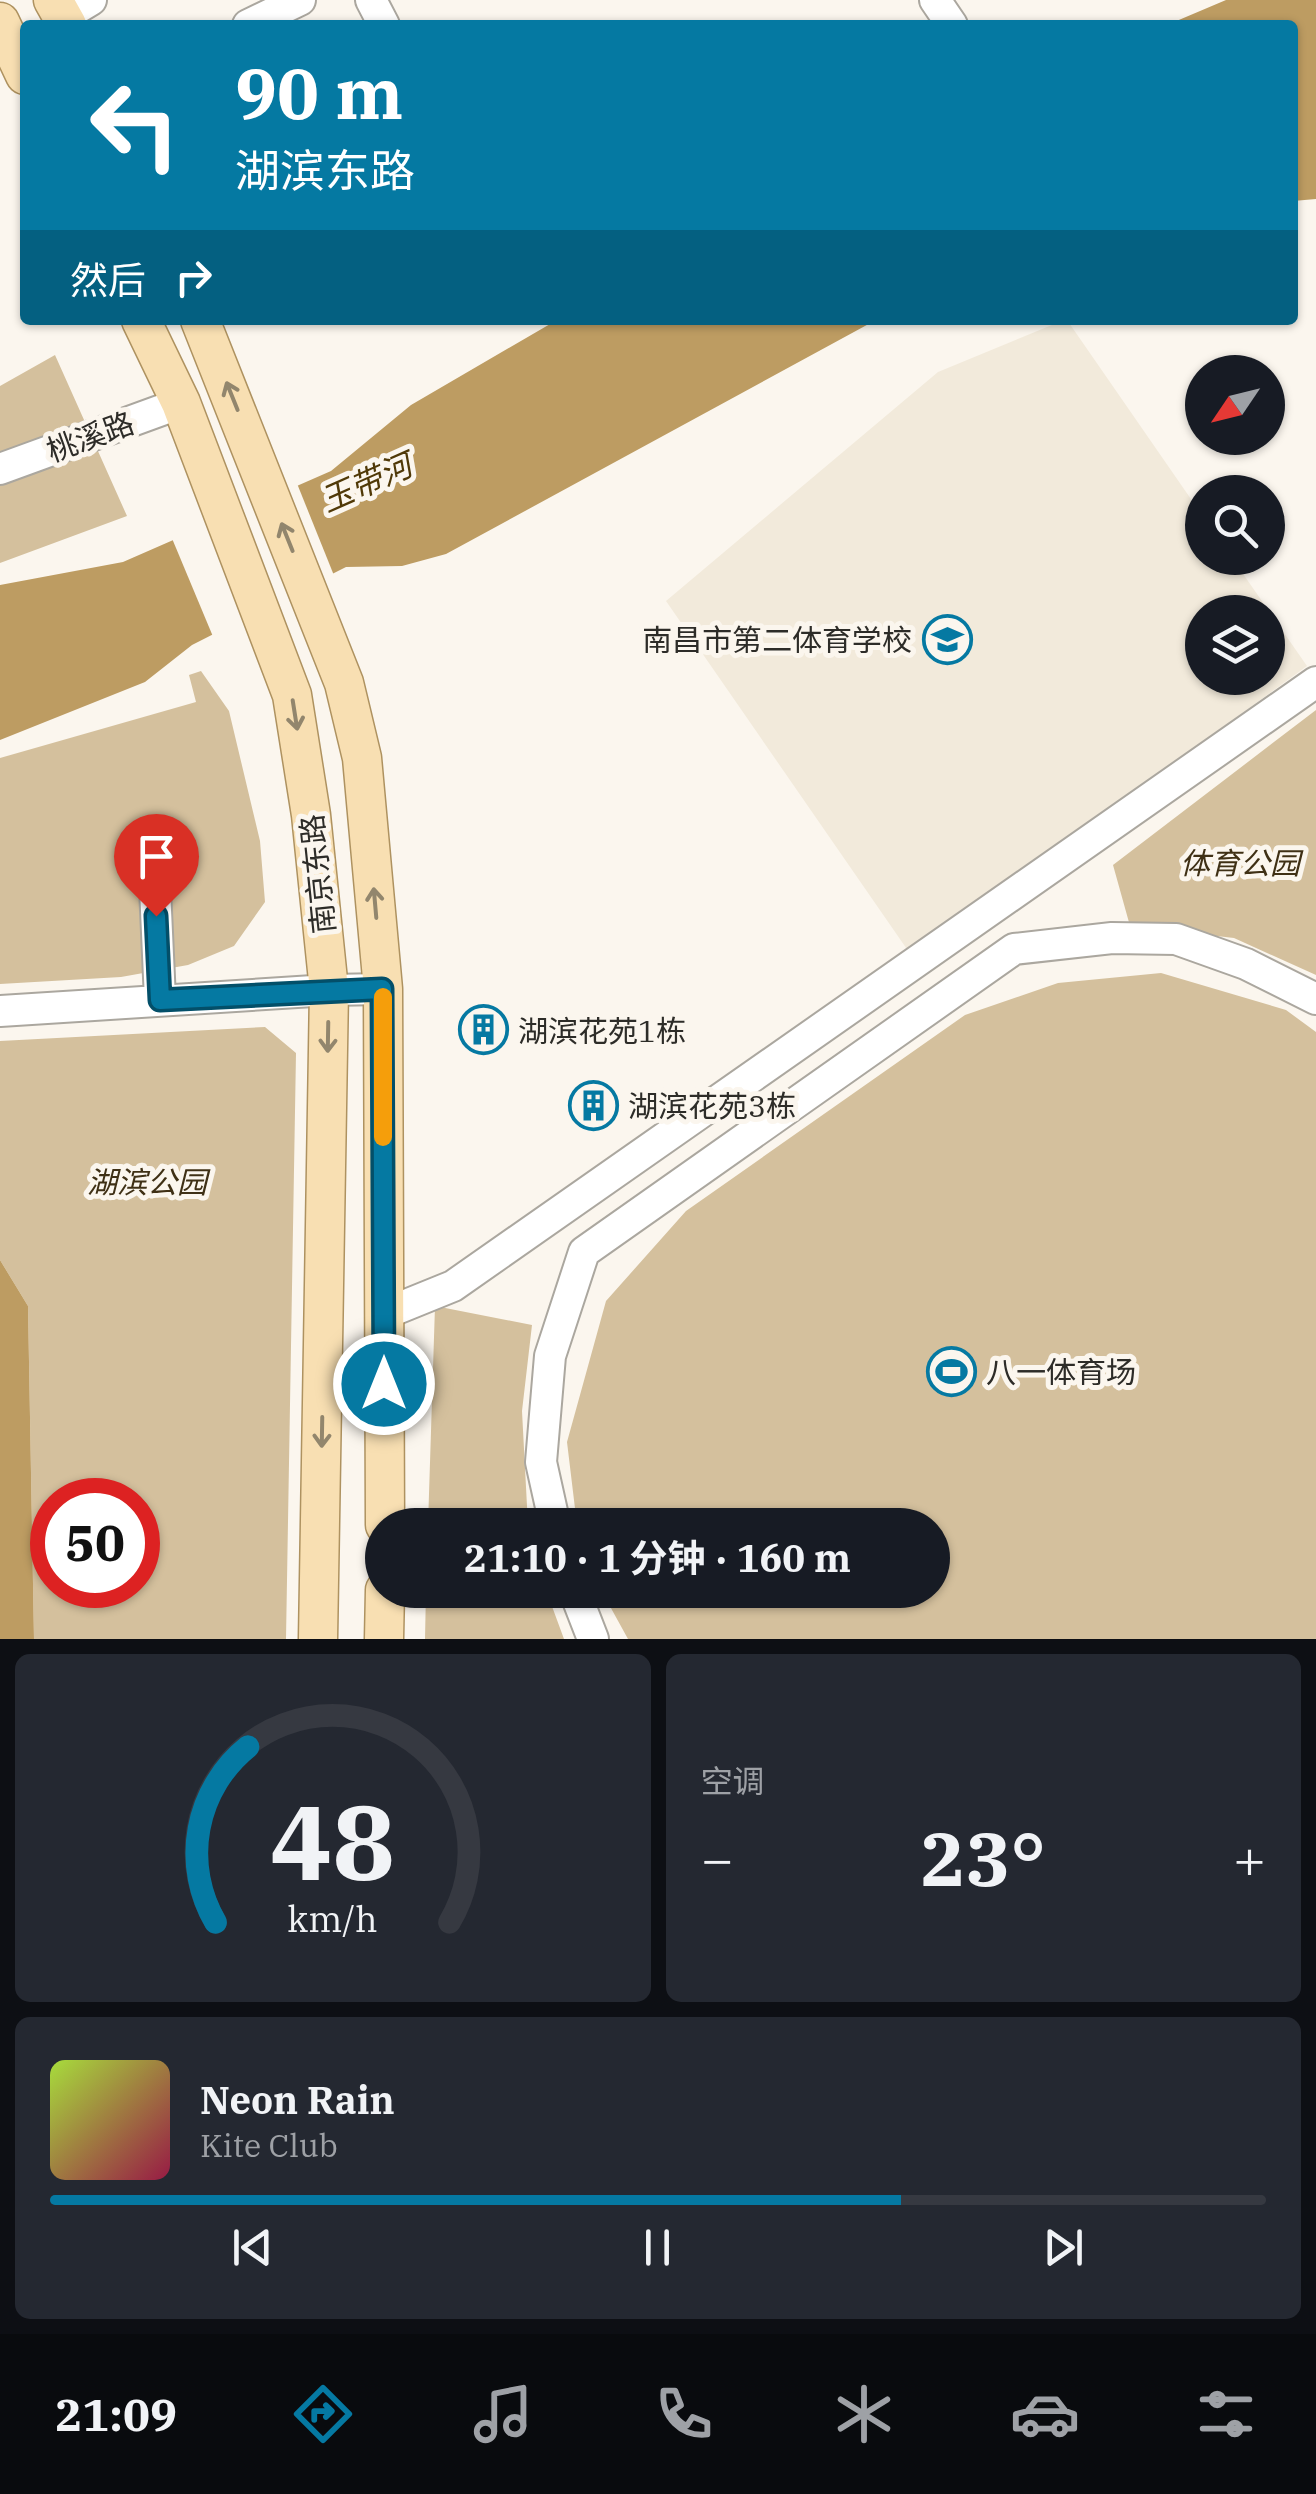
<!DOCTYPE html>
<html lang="zh">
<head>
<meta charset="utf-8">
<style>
	body { margin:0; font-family:"IBM Plex Serif","Noto Sans SC",serif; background:#242831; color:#f1f3f6; height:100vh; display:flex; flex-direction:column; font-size:38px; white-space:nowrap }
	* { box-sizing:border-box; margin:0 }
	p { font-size:32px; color:#9ea1a6 }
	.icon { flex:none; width:55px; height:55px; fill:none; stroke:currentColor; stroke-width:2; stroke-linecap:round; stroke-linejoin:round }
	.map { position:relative; height:1639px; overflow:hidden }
	.side { display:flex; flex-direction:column; gap:15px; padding:15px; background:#0d0f14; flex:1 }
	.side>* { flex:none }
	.guide { position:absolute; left:20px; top:20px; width:1278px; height:305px; border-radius:10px; box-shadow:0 2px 8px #0004; background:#0579a2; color:#fff; overflow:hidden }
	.needle { width:65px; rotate:235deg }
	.buttons { position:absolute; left:1185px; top:355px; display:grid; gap:20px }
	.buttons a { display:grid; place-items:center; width:100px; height:100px; border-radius:50%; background:#171b24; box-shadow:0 2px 8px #0004; font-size:50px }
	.speed { position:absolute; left:30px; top:1478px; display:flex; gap:20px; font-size:50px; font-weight:700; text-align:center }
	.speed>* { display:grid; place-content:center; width:130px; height:130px; border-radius:50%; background:#171b24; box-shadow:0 2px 8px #0004; line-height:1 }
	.speed .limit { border:15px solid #d22; background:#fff; color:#111 }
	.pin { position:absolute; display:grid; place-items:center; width:85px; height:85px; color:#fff; margin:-102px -42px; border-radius:50% 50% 50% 0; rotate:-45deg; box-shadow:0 0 10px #0007 }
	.pin .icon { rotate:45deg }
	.me { position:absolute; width:110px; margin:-55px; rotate:0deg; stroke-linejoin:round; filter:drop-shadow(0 0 8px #0008) }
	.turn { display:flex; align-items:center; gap:35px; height:210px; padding:0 50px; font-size:45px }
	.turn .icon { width:130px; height:130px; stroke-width:2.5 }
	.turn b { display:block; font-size:70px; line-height:85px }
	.then { display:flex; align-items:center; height:95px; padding:0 50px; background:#0003; gap:20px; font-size:38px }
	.big { font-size:75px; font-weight:700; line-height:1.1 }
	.side .widget { flex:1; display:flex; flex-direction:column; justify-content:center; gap:15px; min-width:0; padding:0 35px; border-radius:15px; background:#242831 }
	.side .dial { align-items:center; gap:0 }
	.dial svg { height:260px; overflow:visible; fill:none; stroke:#363941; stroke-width:7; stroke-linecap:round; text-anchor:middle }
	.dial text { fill:#f1f3f6; stroke:none }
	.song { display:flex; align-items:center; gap:30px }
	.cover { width:120px; height:120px; border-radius:15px; background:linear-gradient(135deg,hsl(80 70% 55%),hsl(340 70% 35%)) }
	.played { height:10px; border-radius:5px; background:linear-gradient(90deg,#0579a2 70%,#363941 70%) }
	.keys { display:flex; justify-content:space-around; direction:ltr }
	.heat { display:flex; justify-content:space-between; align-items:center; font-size:55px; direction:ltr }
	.side .tiles { flex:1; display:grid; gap:15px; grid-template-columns:1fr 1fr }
	.widget:last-child { grid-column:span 2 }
	.trip { position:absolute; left:365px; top:1508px; width:585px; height:100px; border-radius:50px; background:#171b24; box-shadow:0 2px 8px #0004; font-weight:700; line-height:100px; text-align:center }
	.tab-bar { display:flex; height:160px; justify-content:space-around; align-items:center; background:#090b0e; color:#9ea1a6 }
	.tab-bar .icon { width:70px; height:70px }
	.tab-bar .on { color:#0579a2 }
	.tab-bar b { font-size:45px; color:#f1f3f6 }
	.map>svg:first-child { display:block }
	.built { fill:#f2eadb; fill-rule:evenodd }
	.green { fill:#d4c09d; fill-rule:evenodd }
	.water { fill:#bd9c62 }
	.pier { fill:#fbf6ee }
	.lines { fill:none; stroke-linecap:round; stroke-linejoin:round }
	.minor-casing { stroke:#aba79f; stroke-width:34 }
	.major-casing { stroke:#ae9260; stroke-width:41 }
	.minor { stroke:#fff; stroke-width:30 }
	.major { stroke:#f8dfb2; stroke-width:38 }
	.oneway { stroke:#92866d }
	.route-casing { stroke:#034f69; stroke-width:25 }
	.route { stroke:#0579a2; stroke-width:18 }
	.slow { stroke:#f59e0b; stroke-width:18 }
	.labels { text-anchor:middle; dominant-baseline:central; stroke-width:10; stroke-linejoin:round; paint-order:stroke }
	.street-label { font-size:30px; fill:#2d2c28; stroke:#fbf6ee }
	.poi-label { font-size:30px; fill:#2d2c28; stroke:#fbf6ee; text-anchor:start }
	.park-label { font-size:30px; font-style:italic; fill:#3f3015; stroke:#fbf6ee }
	.water-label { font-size:32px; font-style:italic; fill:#503907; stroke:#fbf6ee }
</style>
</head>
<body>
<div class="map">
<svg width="1316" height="1639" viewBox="0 0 1316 1639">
	<rect width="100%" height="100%" fill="#fbf6ee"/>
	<path class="built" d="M1064,320H1067L1202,515V558H1232L1307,666L911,955L666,601L938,372ZM1202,612H1268V678H1202Z"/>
	<path class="green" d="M55,355L127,516L0,563V386Z
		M201,671L229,711L260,841L265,902L234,946L188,965L121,977L0,984V758L196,702L189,675Z
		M1316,710V975L1234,938L1130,926L1113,865Z
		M1161,973L1286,1010L1316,1032V1639H628L601,1590H932V1525H577L567,1442L606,1301L686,1211L965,1015L1058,983Z
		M265,1027L296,1053L286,1639H34L28,1306L0,1260V1041ZM52,1500H138V1585H52Z
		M435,1306L532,1325L522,1411L528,1525H428Z
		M426,1590H546L564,1639H425Z"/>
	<path class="water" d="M1226,0H1316V199L1293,201L1292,25H1167Z
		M557,320H876L446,554L402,566L346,567L192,645L145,682L0,740V585L123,562L331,471L411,405Z
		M0,1260L28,1306L34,1639H0Z"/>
	<path class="pier" d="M296,481L335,578L214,639L171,536Z"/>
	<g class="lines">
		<defs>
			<path id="minor" d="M371,0L384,25
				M935,0L952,25
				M63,17L91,0
				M248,25L300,0
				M0,469L181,403
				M155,888L160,1000
				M0,1011L329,990L383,989
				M384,1314L453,1286L1316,682
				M555,1525L541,1462L550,1356L584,1252L1014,949L1112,938L1176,939L1246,964L1316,999
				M574,1590L593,1639"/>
			<path id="major" d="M53,0L67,25
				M0,22L25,75
				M141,320L181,403L292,695L311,815L329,990L318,1639
				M200,320L344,683L362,758L383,989L385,1525
				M384,1639L385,1590"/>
		</defs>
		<use href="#minor" class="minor-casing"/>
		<use href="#major" class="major-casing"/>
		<use href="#minor" class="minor"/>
		<use href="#major" class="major"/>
	</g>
	<defs><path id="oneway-shaft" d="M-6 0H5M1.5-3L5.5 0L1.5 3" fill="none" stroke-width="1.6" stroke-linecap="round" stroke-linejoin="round" transform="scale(2.5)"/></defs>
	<g class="oneway">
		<use href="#oneway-shaft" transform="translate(232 396) rotate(-112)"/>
		<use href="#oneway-shaft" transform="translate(287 537) rotate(-112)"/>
		<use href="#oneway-shaft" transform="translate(295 715) rotate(81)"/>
		<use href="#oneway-shaft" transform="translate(375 903) rotate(-95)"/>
		<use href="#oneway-shaft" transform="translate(328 1037) rotate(91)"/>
		<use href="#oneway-shaft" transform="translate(322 1432) rotate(91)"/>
	</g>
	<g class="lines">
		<defs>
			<path id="route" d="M156,916L160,1000L382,989L384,1384"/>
		</defs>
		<use href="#route" class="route-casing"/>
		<use href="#route" class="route"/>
		<path class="slow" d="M383,997V1137"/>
	</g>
	<defs>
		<symbol id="school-ring" viewBox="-11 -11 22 22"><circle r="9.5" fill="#fbf6ee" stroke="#0579a2" stroke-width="1.5"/><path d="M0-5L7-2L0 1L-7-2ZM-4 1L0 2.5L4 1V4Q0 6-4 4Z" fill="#0579a2"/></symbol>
		<symbol id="building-ring" viewBox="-11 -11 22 22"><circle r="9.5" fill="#fbf6ee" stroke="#0579a2" stroke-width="1.5"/><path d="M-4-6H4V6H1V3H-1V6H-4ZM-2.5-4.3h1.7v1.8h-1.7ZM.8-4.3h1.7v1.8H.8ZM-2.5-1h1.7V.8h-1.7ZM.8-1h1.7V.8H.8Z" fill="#0579a2"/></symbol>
		<symbol id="stadium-ring" viewBox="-11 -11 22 22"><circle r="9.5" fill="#fbf6ee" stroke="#0579a2" stroke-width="1.5"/><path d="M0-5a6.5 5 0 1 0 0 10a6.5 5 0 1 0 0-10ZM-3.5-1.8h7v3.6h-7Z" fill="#0579a2"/></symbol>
	</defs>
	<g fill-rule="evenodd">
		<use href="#school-ring" x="920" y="612" width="55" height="55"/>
		<use href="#building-ring" x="456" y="1002" width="55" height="55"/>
		<use href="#building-ring" x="566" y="1078" width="55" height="55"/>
		<use href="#stadium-ring" x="924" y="1344" width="55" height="55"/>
	</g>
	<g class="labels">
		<g class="street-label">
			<text transform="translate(90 436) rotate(-20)">桃溪路</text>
			<text transform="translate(317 874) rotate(-96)">南京东路</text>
		</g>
		<g class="poi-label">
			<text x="912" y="639" text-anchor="end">南昌市第二体育学校</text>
			<text x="518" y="1030">湖滨花苑1栋</text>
			<text x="628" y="1105">湖滨花苑3栋</text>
			<text x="986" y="1371">八一体育场</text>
		</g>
		<g class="park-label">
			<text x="1240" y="862">体育公园</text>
			<text x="147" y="1181">湖滨公园</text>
		</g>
		<g class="water-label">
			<text transform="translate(366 482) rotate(-24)">玉带河</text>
		</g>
	</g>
</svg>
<div class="buttons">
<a><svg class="needle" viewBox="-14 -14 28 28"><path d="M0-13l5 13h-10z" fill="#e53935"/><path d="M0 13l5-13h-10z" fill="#9ea1a6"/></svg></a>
<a><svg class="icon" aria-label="search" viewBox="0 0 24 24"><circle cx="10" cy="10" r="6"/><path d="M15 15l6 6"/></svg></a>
<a><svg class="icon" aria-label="layers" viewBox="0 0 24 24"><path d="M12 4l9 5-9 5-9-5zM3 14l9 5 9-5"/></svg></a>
</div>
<div class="speed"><div class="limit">50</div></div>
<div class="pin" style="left:156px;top:916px;background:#d93025"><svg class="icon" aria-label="arrive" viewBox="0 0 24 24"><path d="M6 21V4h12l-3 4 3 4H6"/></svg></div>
<svg class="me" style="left:384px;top:1384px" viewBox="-20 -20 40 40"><circle r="17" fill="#0579a2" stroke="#fff" stroke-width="3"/><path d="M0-11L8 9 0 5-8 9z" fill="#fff"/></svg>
<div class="trip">21:10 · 1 分钟 · 160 m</div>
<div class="guide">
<div class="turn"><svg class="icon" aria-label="left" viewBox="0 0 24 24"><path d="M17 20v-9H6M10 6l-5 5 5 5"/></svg><div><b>90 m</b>湖滨东路</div></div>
<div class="then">然后<svg class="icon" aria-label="right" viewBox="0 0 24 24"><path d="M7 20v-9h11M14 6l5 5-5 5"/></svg></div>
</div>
</div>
<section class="side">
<div class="tiles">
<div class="widget dial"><svg viewBox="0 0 100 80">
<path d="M14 69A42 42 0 1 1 86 69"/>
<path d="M14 69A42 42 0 0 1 24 15" stroke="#0579a2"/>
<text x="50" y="56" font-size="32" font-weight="700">48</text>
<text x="50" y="72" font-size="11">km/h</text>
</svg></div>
<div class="widget"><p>空调</p>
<div class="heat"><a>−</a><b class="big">23°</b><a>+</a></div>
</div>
<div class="widget">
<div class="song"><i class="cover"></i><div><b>Neon Rain</b><p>Kite Club</p></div></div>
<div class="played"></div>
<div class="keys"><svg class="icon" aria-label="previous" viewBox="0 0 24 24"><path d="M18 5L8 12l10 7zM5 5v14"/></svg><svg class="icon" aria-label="pause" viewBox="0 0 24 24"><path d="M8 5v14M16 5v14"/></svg><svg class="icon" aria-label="next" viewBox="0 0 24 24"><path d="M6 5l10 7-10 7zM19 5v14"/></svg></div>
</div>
</div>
</section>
<nav class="tab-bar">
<b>21:09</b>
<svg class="icon on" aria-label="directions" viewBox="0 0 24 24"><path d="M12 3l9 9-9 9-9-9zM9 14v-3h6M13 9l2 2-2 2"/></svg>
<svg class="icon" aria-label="music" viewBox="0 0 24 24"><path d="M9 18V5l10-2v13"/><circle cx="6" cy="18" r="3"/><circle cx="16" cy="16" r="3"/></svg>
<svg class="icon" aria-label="phone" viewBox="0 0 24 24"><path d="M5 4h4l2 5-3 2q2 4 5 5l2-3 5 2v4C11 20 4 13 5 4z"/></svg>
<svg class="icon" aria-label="climate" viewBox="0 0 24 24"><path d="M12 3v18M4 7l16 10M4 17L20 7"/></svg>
<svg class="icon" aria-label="car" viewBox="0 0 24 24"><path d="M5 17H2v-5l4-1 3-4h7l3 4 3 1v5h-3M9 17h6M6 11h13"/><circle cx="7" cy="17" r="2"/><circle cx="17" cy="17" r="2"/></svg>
<svg class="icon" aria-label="filters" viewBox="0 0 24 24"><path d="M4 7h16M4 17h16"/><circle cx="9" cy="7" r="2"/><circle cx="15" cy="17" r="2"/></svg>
</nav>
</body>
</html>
